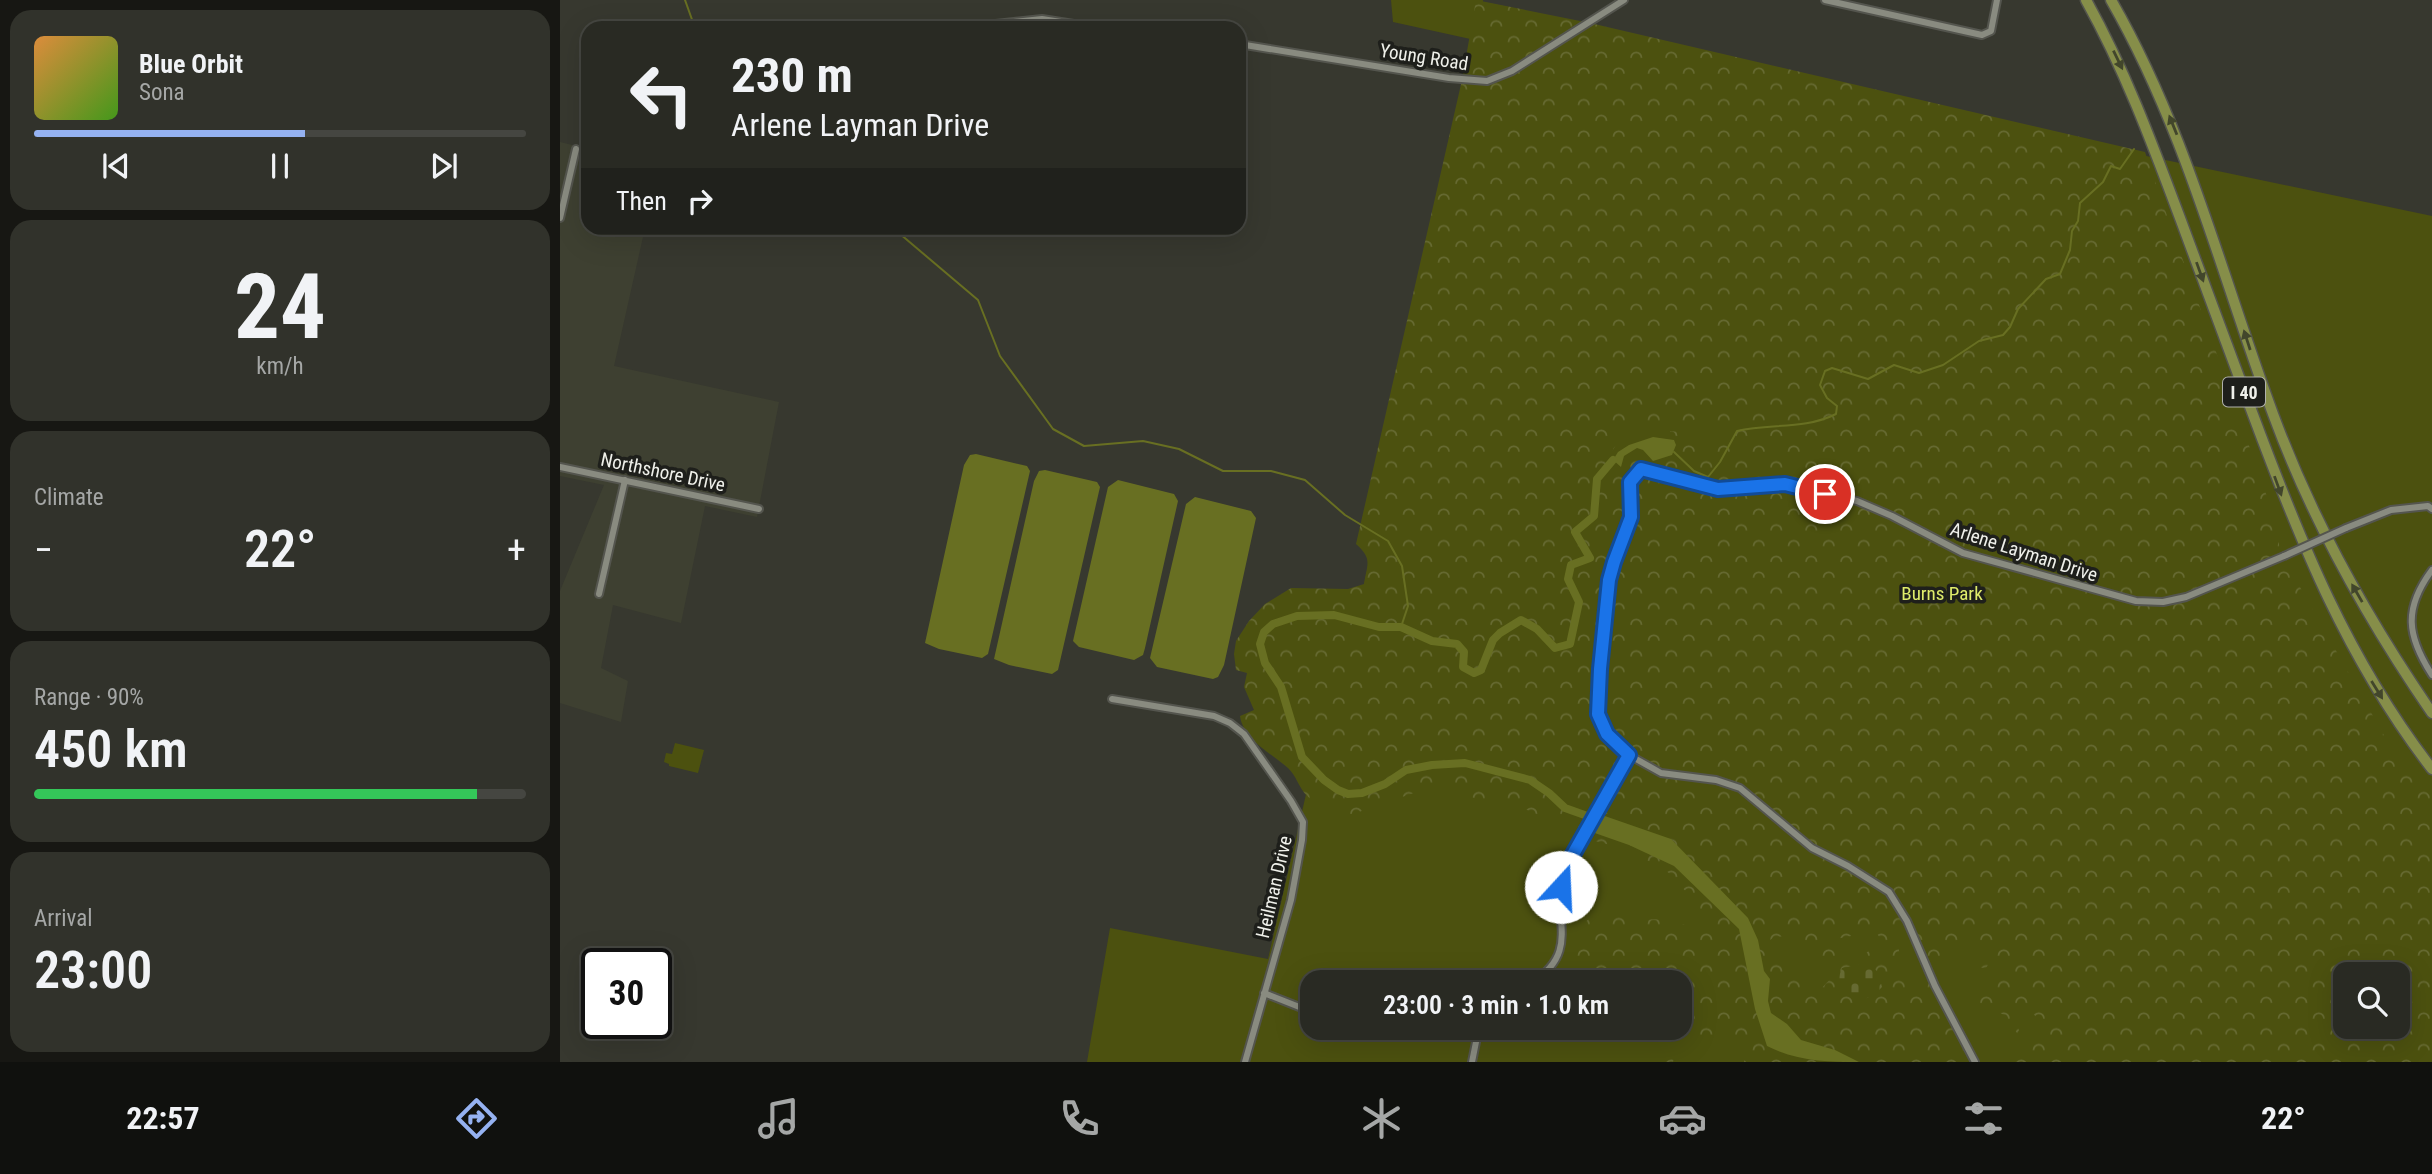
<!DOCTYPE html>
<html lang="en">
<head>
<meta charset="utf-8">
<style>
	body { margin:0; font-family:"Roboto Condensed",sans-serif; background:#31322b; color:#f1f3f6; height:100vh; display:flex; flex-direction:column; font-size:26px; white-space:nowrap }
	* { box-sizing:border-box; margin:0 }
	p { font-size:23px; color:#a5a7a6 }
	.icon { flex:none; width:38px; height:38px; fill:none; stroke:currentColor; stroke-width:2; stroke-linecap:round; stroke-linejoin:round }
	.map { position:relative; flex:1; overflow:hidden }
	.side { display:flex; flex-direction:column; gap:10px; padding:10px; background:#171713; width:560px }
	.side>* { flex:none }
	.banner { position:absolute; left:21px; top:21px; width:665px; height:214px; border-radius:21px; box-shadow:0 7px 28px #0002,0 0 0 2px #454641; background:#292a23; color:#f1f3f6; overflow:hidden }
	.fabs { position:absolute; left:1773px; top:962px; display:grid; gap:14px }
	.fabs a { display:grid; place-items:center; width:77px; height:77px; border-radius:14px; background:#292a23; box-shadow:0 7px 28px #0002,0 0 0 2px #454641; font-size:35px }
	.speed { position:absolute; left:21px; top:948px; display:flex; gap:14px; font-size:35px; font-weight:700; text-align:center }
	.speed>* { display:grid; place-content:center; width:91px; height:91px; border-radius:50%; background:#292a23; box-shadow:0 7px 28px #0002,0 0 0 2px #454641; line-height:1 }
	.speed .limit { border:4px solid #111; border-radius:10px; background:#fff; color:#111 }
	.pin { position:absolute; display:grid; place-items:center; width:60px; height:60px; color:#fff; margin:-30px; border:4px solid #fff; border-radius:50%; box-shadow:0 2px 7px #0007 }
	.me { position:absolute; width:77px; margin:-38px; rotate:20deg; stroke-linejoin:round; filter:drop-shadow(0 0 5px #0008) }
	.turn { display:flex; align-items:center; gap:24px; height:147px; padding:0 35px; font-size:32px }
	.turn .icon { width:91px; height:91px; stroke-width:2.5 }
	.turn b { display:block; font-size:49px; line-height:60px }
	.then { display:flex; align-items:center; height:66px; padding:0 35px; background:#0003; gap:14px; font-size:26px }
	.big { font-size:52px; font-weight:600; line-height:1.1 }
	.side .card { flex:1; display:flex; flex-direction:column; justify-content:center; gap:10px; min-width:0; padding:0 24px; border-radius:21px; background:#31322b }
	.side .dial { align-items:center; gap:0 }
	.dial b { font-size:91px; line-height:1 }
	.song { display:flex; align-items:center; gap:21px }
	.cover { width:84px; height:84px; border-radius:10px; background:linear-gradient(135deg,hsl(30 70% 55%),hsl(100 70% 35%)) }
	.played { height:7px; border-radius:4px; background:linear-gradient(90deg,#95b2f1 55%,#454641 55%) }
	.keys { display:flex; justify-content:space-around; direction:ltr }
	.heat { display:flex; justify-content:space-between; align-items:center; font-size:38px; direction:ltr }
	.charge { height:10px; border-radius:5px; background:linear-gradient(90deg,#34c759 90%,#454641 0) }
	.trip { position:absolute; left:740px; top:970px; width:392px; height:70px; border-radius:21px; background:#292a23; box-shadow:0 7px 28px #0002,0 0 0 2px #454641; font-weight:600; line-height:70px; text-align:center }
	.tabs { display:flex; height:112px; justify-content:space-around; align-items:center; background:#10110e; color:#a5a7a6 }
	.tabs .icon { width:49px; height:49px }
	.tabs .selected { color:#95b2f1 }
	.tabs b { font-size:32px; color:#f1f3f6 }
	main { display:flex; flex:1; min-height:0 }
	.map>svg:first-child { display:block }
	.built { fill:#3e4031 }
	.green { fill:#4c510f; fill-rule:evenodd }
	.forest { fill:url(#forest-crowns); fill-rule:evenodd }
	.cemetery { fill:url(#cemetery-stones) }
	.water { fill:#686f22 }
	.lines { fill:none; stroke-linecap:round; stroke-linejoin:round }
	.stream { stroke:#686f22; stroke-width:2 }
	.river { stroke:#686f22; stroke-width:8 }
	.minor-casing { stroke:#54554e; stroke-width:10 }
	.highway-casing { stroke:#54554e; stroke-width:13 }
	.minor { stroke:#898b80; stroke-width:6 }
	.highway { stroke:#868e49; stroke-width:10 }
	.minor-bridge-casing { stroke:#54554e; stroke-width:10; stroke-linecap:butt }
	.minor-bridge { stroke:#898b80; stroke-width:6 }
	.oneway { fill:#42462b }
	.route-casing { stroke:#114b97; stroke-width:18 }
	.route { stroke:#1a73e8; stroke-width:12 }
	.labels { text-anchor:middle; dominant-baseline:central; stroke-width:7; stroke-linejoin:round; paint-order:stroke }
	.shield { fill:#1e1f1b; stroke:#b0b1ac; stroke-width:2 }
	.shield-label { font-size:18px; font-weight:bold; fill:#eff0ea }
	.street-label { font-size:19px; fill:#eff0ea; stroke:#1e1f1b }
	.park-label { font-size:19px; fill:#dfec6b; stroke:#1e1f1b }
</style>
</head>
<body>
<main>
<section class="side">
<div class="card">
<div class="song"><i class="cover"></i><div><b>Blue Orbit</b><p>Sona</p></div></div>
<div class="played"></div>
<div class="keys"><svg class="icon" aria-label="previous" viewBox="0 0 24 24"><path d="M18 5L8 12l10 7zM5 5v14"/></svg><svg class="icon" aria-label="pause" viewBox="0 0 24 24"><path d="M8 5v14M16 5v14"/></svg><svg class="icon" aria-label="next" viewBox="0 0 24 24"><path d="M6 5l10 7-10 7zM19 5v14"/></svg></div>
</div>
<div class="card dial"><b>24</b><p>km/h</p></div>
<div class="card"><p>Climate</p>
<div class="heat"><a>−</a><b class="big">22°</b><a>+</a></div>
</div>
<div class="card"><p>Range · 90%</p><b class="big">450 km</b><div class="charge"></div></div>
<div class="card"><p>Arrival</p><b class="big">23:00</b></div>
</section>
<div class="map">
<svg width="1872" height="1062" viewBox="0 0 1872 1062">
	<defs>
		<pattern id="forest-crowns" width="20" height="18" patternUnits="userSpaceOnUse" patternTransform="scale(1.75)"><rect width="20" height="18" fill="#4c510f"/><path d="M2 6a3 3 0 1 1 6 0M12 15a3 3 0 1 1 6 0" fill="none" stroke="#666a32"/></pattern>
		<pattern id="cemetery-stones" width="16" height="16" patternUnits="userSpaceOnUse" patternTransform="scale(1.75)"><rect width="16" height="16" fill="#4c510f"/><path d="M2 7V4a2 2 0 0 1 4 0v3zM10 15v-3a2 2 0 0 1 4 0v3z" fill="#666a32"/></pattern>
	</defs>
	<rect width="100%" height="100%" fill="#37382f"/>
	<path class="built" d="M0,142L28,149V228H85L54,366L219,402L197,517L145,506L121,623L53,605L41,668L68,681L61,722L0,703V591L44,485L0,476Z"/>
	<path class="green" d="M831,0H923L922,8L1425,122L1872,216V1062H527L550,928L708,959L753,764L767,767L915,40L833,22ZM1785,975H1838V1027H1785ZM752,982H1120V1027H752Z
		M115,743L144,750L138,773L109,766V764L104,762L106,753L112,754Z"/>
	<path class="forest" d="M916,0L1030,23L1585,152C1620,256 1660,359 1695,463C1702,484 1721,529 1719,550L1830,746L1872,798V1062H1455L1457,1056L1462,1055L1478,1020L1466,1003L1454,1016L1462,1039L1453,1028L1445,1037L1444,1015L1426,1005L1419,1006C1415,998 1418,986 1413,977L1430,976L1434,972L1430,962L1426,968L1413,967L1417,949L1403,929L1398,931L1401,950L1384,959L1381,969L1371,974L1415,1062H1184L1186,1049L1145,1036L1128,1034L1117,1040L1113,1062H1105L1109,1036L1098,1027H1120V982H1013C1020,969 1016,962 1011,949L1018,928L1036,913H1049L1081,921L1094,919L1114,922L1135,927L1143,924L1138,901L1116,883L1109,873L1092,862L1081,859L1074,853L1065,852L1058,847L1035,841L1016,827L991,821L961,807L929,804L884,786H874L793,814C778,815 758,806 747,796C739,788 736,775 728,768C712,754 683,739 680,716L694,710L684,687L687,673L676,670L674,654L676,641L689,621L705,604L731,588L788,589L804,584C807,564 813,559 796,544L902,80ZM1146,413L1159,434L1133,447L1128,433L1110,431L1111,434L1121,441L1124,447L1102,460L1096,461L1089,458L1070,461L1064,456L1060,467L1049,456L1064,432L1065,424L1080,422L1125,425ZM1347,921L1371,974H1347C1340,960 1336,943 1338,927ZM1316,931L1327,952L1313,948L1306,953L1304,971L1268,946L1271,940ZM1238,935L1275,974L1259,991H1255L1207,953L1209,941L1214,937ZM1785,975H1838V1027H1785Z"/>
	<path class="cemetery" d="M1308,963L1318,972L1322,987C1298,1014 1271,991 1282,968Z"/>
	<path class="water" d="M1093,437L1114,440L1116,445L1112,455L1093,461L1083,450L1077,448L1064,456L1061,467L1053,460L1058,452L1069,445Z
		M416,454L467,466L470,471L428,654L422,658L379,649L365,643L404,465L410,455Z
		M485,470L537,482L540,487L498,670L492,674L449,665L434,659L474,481L479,471Z
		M558,480L614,494L618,501L585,648L583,655L574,660L519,647L513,641L548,487Z
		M635,497L691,511L696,518L664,665L658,677L653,679L597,667L590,658L626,504Z
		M1039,814L1111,839L1188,918L1198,940L1204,971L1210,979L1208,1001L1211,1013L1227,1024L1241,1040L1275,1050L1299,1062C1266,1062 1237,1061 1207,1046L1195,1009L1179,929L1114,866L1069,845L1029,831Z"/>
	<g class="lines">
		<path class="stream" d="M125,0L135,28
			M333,228L418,300L440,356L493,429L524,446L583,441L619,449L663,471H711L745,480L785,515L828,541L842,566L848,606L841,627
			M1114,452L1134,471L1148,477L1160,462L1177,431C1210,423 1244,430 1276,414L1277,406L1267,398L1260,385L1265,371L1272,368L1308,379L1334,365L1359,373L1383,365L1419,341L1443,335L1450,327L1458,309L1486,279L1500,274L1510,250L1512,231L1518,221L1520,203L1543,182L1551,166L1560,169L1574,149"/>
		<path class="river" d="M1033,818L1005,808L989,793L970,780L905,763L872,765L846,770L825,784L802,793L788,794L778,790L764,780L742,757L721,687L705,663L700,644L704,632L713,624L737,616L774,615L819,627H841L872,641L897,644L904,652L903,667L914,673L921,670L933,640L940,633L961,620L977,629L995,648L1010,644L1019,602L1008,579L1011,565L1030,558L1015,532L1034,516L1037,479L1053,460"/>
		<defs>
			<path id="minor" d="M1265,0L1422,35L1431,31L1437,0
				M399,28L482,19L539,28
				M679,44L889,78L927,81L952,71L1064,0
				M0,218L16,149
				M0,467L199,509
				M1786,528L1831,510L1868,506L1872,509
				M1872,570C1843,609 1847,636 1872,675
				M39,594L65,480
				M552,699L654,716L670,723L684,734L731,801L743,822L742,840L731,900L685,1062
				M973,982C1020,951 993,921 1002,879C1005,865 1014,852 1021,840C1036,811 1052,783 1069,755
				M704,993L752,1012
				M912,1062L919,1027
				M1415,1062L1375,986L1347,921L1329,892L1288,866L1252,848L1180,788L1156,780L1101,773L1069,755L1043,728L1038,714V701L1049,580L1053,562L1071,517V482L1081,469H1089L1158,490L1225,484L1297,501L1332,516L1403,553L1576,601L1603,602L1626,597L1724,556"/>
			<path id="highway" d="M1526,0C1565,70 1592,143 1620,218C1644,283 1668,347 1692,412C1740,541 1787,659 1872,769
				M1551,0C1626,130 1661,274 1713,414C1752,520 1808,620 1872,713"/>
		</defs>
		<use href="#minor" class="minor-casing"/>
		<use href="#highway" class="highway-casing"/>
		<use href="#minor" class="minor"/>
		<use href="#highway" class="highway"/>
		<defs>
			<path id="minor-bridge" d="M1724,556L1786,528"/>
		</defs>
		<use href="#minor-bridge" class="minor-bridge-casing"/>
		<use href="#minor-bridge" class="minor-bridge"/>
	</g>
	<defs><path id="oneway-solid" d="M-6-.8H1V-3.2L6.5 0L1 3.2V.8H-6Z" transform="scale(1.75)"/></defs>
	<g class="oneway">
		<use href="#oneway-solid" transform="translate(1558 60) rotate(64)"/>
		<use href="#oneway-solid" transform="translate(1613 125) rotate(-112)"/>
		<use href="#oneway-solid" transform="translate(1640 272) rotate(70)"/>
		<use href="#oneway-solid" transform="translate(1687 340) rotate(-108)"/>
		<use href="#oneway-solid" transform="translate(1718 486) rotate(70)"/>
		<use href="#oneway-solid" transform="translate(1797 593) rotate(-120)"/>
		<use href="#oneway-solid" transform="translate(1817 690) rotate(58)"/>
	</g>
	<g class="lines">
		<defs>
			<path id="route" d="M1001,887L1007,865L1069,755L1047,734L1038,714L1040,669L1049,580L1054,562L1071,517L1070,482L1081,469L1158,489L1225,484L1265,494"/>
		</defs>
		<use href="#route" class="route-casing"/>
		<use href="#route" class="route"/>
	</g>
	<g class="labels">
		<rect class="shield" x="1663" y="377.5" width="42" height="29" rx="5"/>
		<g class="shield-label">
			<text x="1684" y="392">I 40</text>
		</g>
		<g class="street-label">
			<text transform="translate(864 57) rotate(9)">Young Road</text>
			<text transform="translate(103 472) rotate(12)">Northshore Drive</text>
			<text transform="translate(1464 552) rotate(18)">Arlene Layman Drive</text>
			<text transform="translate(714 887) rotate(-77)">Heilman Drive</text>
		</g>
		<g class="park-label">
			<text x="1382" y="593">Burns Park</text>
		</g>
	</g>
</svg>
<div class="fabs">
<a><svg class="icon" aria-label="search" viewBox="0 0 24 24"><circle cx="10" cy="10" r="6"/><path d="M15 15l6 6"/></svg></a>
</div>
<div class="speed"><div class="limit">30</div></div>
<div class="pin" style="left:1265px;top:494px;background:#d93025"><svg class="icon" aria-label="arrive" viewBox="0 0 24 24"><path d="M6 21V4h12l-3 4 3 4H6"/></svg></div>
<svg class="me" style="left:1001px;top:887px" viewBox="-20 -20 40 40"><circle r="19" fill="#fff"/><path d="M0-13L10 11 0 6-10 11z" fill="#1a73e8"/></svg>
<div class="trip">23:00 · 3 min · 1.0 km</div>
<div class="banner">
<div class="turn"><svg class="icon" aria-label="left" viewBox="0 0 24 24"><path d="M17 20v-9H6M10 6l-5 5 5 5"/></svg><div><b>230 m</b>Arlene Layman Drive</div></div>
<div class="then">Then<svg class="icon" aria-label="right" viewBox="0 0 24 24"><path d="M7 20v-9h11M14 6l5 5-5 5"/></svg></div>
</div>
</div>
</main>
<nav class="tabs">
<b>22:57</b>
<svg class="icon selected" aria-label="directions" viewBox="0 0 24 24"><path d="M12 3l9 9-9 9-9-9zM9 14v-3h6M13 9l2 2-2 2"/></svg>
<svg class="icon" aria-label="music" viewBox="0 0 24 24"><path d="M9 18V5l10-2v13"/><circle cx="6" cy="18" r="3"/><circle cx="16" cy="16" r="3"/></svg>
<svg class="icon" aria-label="phone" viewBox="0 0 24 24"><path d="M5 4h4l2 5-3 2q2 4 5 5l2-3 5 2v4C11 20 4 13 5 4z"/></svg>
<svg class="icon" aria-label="climate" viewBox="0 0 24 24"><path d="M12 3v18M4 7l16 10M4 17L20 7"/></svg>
<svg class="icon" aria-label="car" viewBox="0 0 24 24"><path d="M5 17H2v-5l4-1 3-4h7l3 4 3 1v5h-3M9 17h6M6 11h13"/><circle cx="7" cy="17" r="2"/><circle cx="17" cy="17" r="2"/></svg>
<svg class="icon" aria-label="filters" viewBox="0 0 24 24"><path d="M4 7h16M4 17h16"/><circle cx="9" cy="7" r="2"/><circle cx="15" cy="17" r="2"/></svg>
<b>22°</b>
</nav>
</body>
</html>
